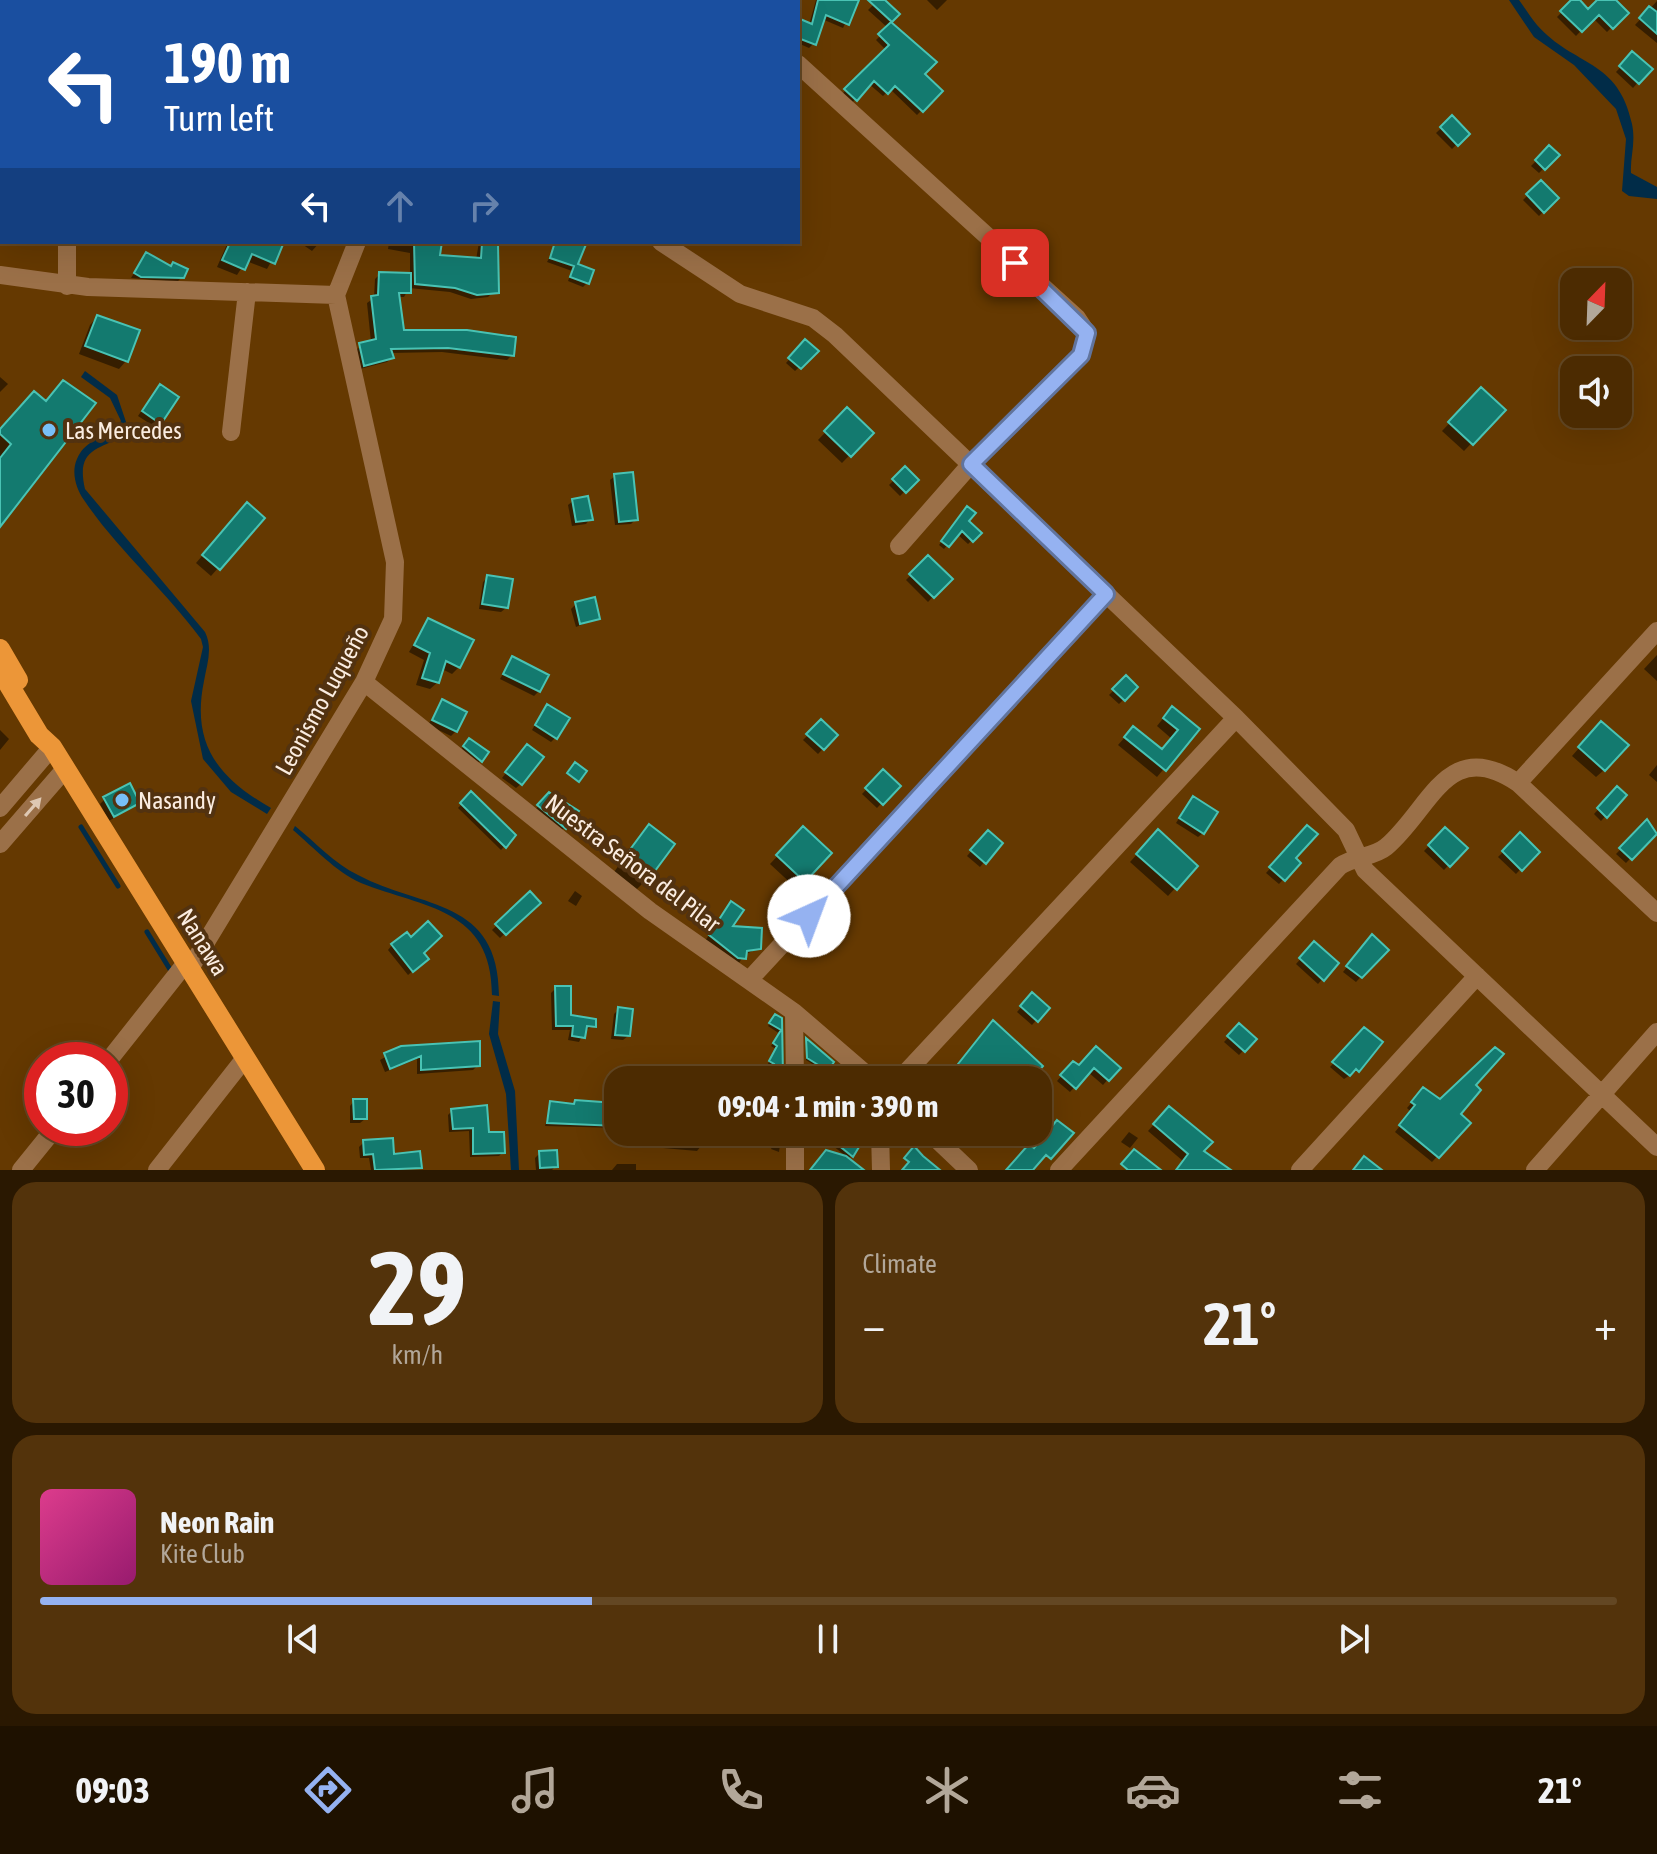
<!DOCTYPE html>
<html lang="en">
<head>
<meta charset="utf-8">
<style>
	body { margin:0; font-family:"Asap Condensed",sans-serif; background:#53330b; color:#f1f3f6; height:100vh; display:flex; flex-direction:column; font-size:30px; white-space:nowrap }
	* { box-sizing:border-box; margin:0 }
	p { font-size:26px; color:#b2a799 }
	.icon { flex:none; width:44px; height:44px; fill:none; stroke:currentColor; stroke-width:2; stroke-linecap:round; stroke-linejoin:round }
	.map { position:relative; height:1170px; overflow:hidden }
	.drawer { display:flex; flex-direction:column; gap:12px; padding:12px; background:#2a1801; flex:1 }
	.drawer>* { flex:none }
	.top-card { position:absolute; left:0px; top:0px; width:800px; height:244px; box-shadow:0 8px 32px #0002,0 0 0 2px #634723; background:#1a4fa0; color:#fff; overflow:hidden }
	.needle { width:52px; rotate:23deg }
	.buttons { position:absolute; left:1560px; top:268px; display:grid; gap:16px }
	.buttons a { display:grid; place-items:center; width:72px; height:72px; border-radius:16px; background:#4c2b01; box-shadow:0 8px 32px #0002,0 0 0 2px #634723; font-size:40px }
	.speed { position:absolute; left:24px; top:1042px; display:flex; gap:16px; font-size:40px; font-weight:700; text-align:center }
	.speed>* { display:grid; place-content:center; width:104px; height:104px; border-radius:50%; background:#4c2b01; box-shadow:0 8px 32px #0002,0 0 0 2px #634723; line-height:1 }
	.speed .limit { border:12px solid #d22; background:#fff; color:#111 }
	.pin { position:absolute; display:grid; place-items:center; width:68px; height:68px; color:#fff; margin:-34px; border-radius:16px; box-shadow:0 4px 12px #0006 }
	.me { position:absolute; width:88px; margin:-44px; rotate:43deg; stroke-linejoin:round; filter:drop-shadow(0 0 6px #0008) }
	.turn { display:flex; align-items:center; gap:28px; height:168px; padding:0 32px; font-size:36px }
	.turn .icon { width:104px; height:104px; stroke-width:2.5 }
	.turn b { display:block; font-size:56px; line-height:68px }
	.lanes { display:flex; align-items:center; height:76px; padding:0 32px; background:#0003; justify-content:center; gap:40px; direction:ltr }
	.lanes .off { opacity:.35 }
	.big { font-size:60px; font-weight:700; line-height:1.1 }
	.drawer .tile { flex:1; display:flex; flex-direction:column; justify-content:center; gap:12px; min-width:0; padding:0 28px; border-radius:24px; background:#53330b }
	.drawer .dial { align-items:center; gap:0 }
	.dial b { font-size:104px; line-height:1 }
	.song { display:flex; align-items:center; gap:24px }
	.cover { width:96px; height:96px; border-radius:12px; background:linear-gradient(135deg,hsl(330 70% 55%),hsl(320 70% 35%)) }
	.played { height:8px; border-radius:4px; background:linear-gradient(90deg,#95b2f1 35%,#634723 35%) }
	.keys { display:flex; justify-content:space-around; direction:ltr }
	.heat { display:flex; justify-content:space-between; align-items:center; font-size:44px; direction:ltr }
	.drawer .tiles { flex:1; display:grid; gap:12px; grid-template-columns:1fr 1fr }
	.tile:last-child { grid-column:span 2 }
	.trip { position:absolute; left:604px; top:1066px; width:448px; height:80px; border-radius:24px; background:#4c2b01; box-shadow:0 8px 32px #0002,0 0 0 2px #634723; font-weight:700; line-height:80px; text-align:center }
	.menu { display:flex; height:128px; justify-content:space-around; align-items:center; background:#1e1100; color:#b2a799 }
	.menu .icon { width:56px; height:56px }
	.menu .current { color:#95b2f1 }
	.menu b { font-size:36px; color:#f1f3f6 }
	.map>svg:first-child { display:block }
	.water { fill:#012c48 }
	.shadow { fill:#0007 }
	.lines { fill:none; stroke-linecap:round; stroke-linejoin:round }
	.stream { stroke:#012c48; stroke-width:5 }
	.building { fill:#137a6f; stroke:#49c3b4; stroke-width:2 }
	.minor { stroke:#9b7048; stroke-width:18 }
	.major { stroke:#ec9638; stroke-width:20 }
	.oneway { fill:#dec8b3 }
	.route-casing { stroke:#61749d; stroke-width:20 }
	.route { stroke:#95b2f1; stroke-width:14 }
	.poi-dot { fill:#78bff7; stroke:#523210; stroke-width:3 }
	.labels { text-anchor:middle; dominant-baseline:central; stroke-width:8; stroke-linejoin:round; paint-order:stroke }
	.poi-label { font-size:24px; fill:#fbede1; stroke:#523210; text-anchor:start }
	.street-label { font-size:24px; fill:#fbede1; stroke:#523210 }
</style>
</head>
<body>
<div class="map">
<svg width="1657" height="1170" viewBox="0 0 1657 1170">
	<rect width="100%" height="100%" fill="#653901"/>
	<path class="water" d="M1509,0H1519C1525,8 1530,17 1537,25C1574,67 1618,58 1632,124C1636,144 1630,157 1631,173L1657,187V199L1629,196L1622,191L1626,139L1616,109L1574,65L1534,37Z
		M85,371L117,395L128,428L124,436C96,450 76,450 85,489L205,632C213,648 207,664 204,681C191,744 218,778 271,808L267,814L231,792L203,759L191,701L203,647L201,639C166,591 116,548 84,500C76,489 71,472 77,459C84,442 101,437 116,430L121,421L110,398L81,377Z
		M295,826C315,842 335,864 358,875C422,909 499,898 499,996L492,995C492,908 424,908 361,883C336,872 313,847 293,830Z
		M493,1001L500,1002L498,1034L515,1091L519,1170H511L506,1094L489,1034Z"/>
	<path class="shadow" d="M492,0H564L568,2H491Z
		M719,0H782L718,2Z
		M816,0H857L843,28L822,19L814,43L809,48L800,44L798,48V20L809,25Z
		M878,0L897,14L889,23L934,62L922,74L940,91L917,115L890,89L883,96L869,84L851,104L841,95L886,50L876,40L888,28L868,10Z
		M927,0H947L937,10Z
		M1574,0L1588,11L1600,0H1613L1626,13L1607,32L1593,18L1576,36L1557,17Z
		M1657,1V43L1635,25Z
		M2,35V109H0V36Z
		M1633,54L1650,69L1633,88L1616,72Z
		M1452,118L1467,134L1452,149L1436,133Z
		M1549,148L1557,155L1539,173L1531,166Z
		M1541,182L1557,198L1539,216L1523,200Z
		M228,242H282L267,269L246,261L237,275L217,267Z
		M299,242H320L312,251Z
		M389,242H440L438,256L476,260L479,242H495L493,292L488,297L471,299L450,292L409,288L404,297H398L402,332L512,355L507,360L442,352L390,353L392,358L387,362L360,369L355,350L371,342L367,303L374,298L375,279L380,274L410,275V253L388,249Z
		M554,250L575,265L587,283L583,287L568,281L572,271L547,262Z
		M146,255L182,277L177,282L131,278Z
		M97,317L126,361L119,369L79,354L90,325Z
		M805,342L816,351L795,371L786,363Z
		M0,377L8,384L0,392Z
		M1481,390L1503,410L1464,451L1442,431Z
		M155,391L160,423L155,427L138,416Z
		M23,405L0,524V431Z
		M847,410L871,433L842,463L818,440Z
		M905,469L916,480L900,496L889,485Z
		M615,476L636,519L631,524L615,525L610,480Z
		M573,501L590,519L586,524L572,526L568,505Z
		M964,512L966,522L979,533L968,544L957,534L944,549L939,545Z
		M239,513L262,518L211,576L196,563Z
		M928,558L950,579L928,602L906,580Z
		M488,577L506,608L501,612L479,609L483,582Z
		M576,604L598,618L576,627L571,609Z
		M428,620L459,667L452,674L442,669L438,682L430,689L416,685L424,660L409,652Z
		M1657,655V681L1644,669Z
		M512,659L539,691L534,696L500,679Z
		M1126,678L1136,687L1119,704L1109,695Z
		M442,702L456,731L451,736L428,725Z
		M543,711L556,737L551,742L532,730Z
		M1165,716L1197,729L1157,777L1118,745L1126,736L1161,751L1172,739L1157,726Z
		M821,722L836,735L818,754L803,740Z
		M0,730L9,739L0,750Z
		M1594,731L1604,770L1596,777L1572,756Z
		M464,745L481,760L476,765L460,752Z
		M523,751L521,784L516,788L502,778Z
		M1657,765V782L1649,775Z
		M883,772L898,786L877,808L862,794Z
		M1617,789L1624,796L1601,821L1594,814Z
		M471,794L514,836L501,850L458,808Z
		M549,794L565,827L560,832L534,811Z
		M105,799L138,803L109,821L100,804Z
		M1189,803L1203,833L1198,837L1176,823Z
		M1647,822L1656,832L1626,863L1616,854Z
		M1307,828L1293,859L1298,863L1279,884L1266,873Z
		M803,829L829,853L796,888L770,864Z
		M1445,829L1465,848L1444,870L1424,851Z
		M988,832L1000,843L980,867L967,856Z
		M642,834L645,881L637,889L614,872Z
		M1520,835L1537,852L1516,874L1498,857Z
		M1150,840L1195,866L1168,896L1130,862Z
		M575,891L582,896L576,906L568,901Z
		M530,894L538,902L500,938L492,930Z
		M726,909L729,928L759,948L744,955L739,963L705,941Z
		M1367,942L1386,950L1356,982L1343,972Z
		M1314,944L1336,964L1318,984L1296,964Z
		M392,945L422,953V963L408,975L388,950Z
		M556,988L569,1017L594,1026L585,1030L579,1042L568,1040L570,1030H552L551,993Z
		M1032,995L1047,1008L1032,1025L1017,1012Z
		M619,1009L628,1036L623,1040L611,1039L614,1014Z
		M773,1019H780L781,1080H767L773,1067L768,1064L776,1049L771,1046L780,1034L768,1026Z
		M993,1022L1013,1038L1010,1041L1028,1080H968L955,1070Z
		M1239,1026L1254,1039L1239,1055L1224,1042Z
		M1364,1030L1358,1070L1344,1079L1330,1067Z
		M806,1041L831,1063L825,1072L806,1060Z
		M401,1048L478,1065L473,1070L417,1074V1059L385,1072L380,1060Z
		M1073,1063L1078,1068H1118L1103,1085L1088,1072L1070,1092L1057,1081Z
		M622,1068L633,1069L631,1080H618V1128L545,1126L551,1103L615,1102L619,1071Z
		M834,1070L844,1080H825Z
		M1473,1085L1458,1114L1468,1123L1432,1162L1395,1132L1411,1112L1407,1108L1418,1095L1440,1102Z
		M354,1101L365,1119L360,1123H350V1106Z
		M1169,1108L1210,1142L1176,1170L1183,1161L1148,1131Z
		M452,1111L488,1134L503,1152L499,1156L470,1157L469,1131L449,1132L448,1115Z
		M665,1132H703L701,1146L697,1151L663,1148Z
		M766,1132H781L777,1137L781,1138L779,1152L771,1149L777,1136Z
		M816,1132H865L848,1160L856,1170H811L848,1158Z
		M1129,1132L1138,1138L1130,1148L1121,1142Z
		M364,1142L392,1156L420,1168L371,1170L369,1158H360L359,1147Z
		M540,1153L556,1166L552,1170H536L535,1158Z
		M617,1164H636V1170H612Z"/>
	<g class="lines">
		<path class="stream" d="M81,827L118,886
			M147,932L171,971"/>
	</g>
	<path class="building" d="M818,0H859L849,25L826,15L816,45L798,38V18L812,24Z
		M868,0H885L900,14L892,22Z
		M1571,0H1580L1588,9L1597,0H1616L1629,13L1613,29L1599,15L1582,32L1560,11Z
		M1649,6L1657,12V34L1639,18Z
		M891,22L937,62L925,74L943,91L923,112L895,86L888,94L874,81L857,101L844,89L889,45L878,34Z
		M1632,51L1653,69L1639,84L1619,66Z
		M1452,115L1470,134L1458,146L1440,127Z
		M1549,145L1560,155L1545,170L1535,160Z
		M1541,180L1559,198L1544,213L1526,194Z
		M222,242H284L275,264L252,254L245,270L222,260L229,245Z
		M414,242H442L440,255L481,258L482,243L498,244L499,293L477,295L455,288L415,284Z
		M555,242H587L578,264L594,270L589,284L570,277L574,266L550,258Z
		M146,252L171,266L173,262L188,269L184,278L141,277L134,273Z
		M379,272L411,273V293H399L404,330H467L516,337L514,356L448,348L391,349L394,358L364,366L359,343L376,339L371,296L378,295Z
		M97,315L140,330L128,362L85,346Z
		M805,339L819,351L801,369L788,358Z
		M63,380L96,403L0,527V458L11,444L0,434V429L34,391L46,401Z
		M160,384L179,397L161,424L142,411Z
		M1481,387L1506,410L1473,445L1448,422Z
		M847,407L874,433L851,457L824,431Z
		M905,466L919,480L906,493L892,479Z
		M633,472L638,520L619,522L614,474Z
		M588,496L593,520L576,522L572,499Z
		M247,502L265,518L220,570L202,555Z
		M967,506L976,513L969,521L982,533L973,542L962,531L949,547L941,541Z
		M928,555L953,579L934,598L909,574Z
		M487,575L513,579L508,608L482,604Z
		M595,597L600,619L580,624L575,602Z
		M428,618L474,640L460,668L446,661L439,683L422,678L430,653L414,645Z
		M512,656L549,675L540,692L503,674Z
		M1126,675L1138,687L1125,701L1112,689Z
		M442,699L467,712L457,732L432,720Z
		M547,704L570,718L557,739L535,725Z
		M1172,706L1200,729L1166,771L1124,737L1133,726L1162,749L1178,730L1163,718Z
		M821,719L838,735L824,750L806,734Z
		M1601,721L1629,745L1605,771L1578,747Z
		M469,738L489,752L482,762L463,746Z
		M527,744L544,757L522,785L505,772Z
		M575,762L587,771L579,782L567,773Z
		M883,769L901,786L883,805L865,788Z
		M130,783L140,803L114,817L103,797Z
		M1617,786L1627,795L1607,818L1597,808Z
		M471,791L516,835L506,848L460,803Z
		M549,792L579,811L566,829L537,805Z
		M1193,796L1218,812L1204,834L1179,818Z
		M1647,819L1657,834L1632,860L1619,848Z
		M649,824L675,844L646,883L620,863Z
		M1307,825L1318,834L1296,858L1301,863L1285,881L1269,867Z
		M803,826L832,853L805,882L776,855Z
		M1445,827L1468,848L1450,867L1428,845Z
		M1158,829L1198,866L1177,890L1136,854Z
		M988,830L1003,843L986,864L970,850Z
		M1520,832L1540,852L1522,871L1502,851Z
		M530,891L541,903L506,935L495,924Z
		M731,901L744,910L733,926L762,928L761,949L747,951L746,959L738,958L709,935Z
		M428,921L442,936L424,953L429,959L413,972L391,944L407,932L411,937Z
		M1372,934L1389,950L1362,978L1346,966Z
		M1314,941L1339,963L1324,981L1299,958Z
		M555,986H571V1015L596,1019V1027L587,1026L585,1038L572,1036L573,1026H556Z
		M1032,992L1050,1008L1038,1022L1020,1006Z
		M618,1007L633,1009L630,1036L615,1035Z
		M775,1014L782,1018L783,1076L781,1080H767L774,1064L769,1061L777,1046L773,1043L781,1030L769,1023Z
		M993,1020L1043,1066L1031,1080H977L958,1064Z
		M1239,1023L1257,1039L1245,1052L1227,1036Z
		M1364,1027L1383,1042L1359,1072L1356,1069L1350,1076L1332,1062Z
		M806,1038L834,1062L828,1071L807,1058Z
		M480,1041V1066L421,1070V1056L390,1069L384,1053L401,1046Z
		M1096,1046L1121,1068L1109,1081L1094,1068L1076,1089L1060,1075L1073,1061L1079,1065Z
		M1495,1047L1504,1054L1476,1085L1481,1090L1461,1114L1471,1123L1439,1158L1399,1125L1415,1105L1411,1102L1423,1087L1440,1099Z
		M353,1099H367V1119H354Z
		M575,1100L615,1103L618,1126L547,1123L550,1101L574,1104Z
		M487,1105L489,1132H504L505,1153L473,1154V1128L453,1129L451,1109Z
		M1169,1106L1213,1142L1204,1151L1231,1170H1176L1188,1154L1153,1124Z
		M1057,1120L1074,1133L1051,1159L1046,1155L1033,1170H1006L1029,1144L1034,1148Z
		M668,1132H705L703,1147L667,1144Z
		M822,1132H868L853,1157Z
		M393,1138L394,1154L420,1151L422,1168L375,1170L373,1154L364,1155L363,1140Z
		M914,1146L923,1156L940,1170H902L909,1162L904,1158Z
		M1134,1149L1161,1170H1128L1121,1164Z
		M557,1150L558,1167L540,1168L539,1151Z
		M826,1150L846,1156L864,1170H810Z
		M1364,1156L1382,1170H1353Z"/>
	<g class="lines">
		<path class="minor" d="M55,0V2
			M700,0L703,2
			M460,2L461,0
			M798,64L1077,318L1087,333L1081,355L971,464L899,546
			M661,242L740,294L813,318L835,335L1236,718L1346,830L1365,870L1657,1147
			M0,275L88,287L336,295
			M67,286V242
			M231,432L247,292
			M364,682L650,911L794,1012L873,1080
			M1518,783L1657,631
			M0,808L52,747
			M0,844L65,769
			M189,970L364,682L393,619L395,562L336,295L357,242
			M750,979L1106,594
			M794,1012L795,1080
			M109,1060L185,964
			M899,1080L1236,718
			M795,1132V1170
			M880,1132L881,1170
			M929,1132L969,1170
			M21,1170L55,1128
			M157,1170L245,1058
			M1059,1170L1340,866C1355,856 1374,857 1386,847C1431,809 1447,735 1518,783L1657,913
			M1300,1170L1477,976
			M1535,1170L1657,1032"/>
		<path class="major" d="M0,649L18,680
			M0,670L39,735L52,747L315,1170"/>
	</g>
	<defs><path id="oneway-solid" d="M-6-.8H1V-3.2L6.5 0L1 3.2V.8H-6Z" transform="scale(2)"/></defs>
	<use class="oneway" href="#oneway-solid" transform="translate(33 807) rotate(-49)"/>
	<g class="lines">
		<defs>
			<path id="route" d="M809,916L1106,594L971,464L1081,355L1087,333L1015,263"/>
		</defs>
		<use href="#route" class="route-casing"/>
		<use href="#route" class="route"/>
	</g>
	<g class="poi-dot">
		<circle cx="49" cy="430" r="8"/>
		<circle cx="122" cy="800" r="8"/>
	</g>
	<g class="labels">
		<g class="poi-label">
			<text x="65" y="430">Las Mercedes</text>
			<text x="138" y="800">Nasandy</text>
		</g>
		<g class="street-label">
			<text transform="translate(322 700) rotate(-61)">Leonismo Luqueño</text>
			<text transform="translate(633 863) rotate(37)">Nuestra Señora del Pilar</text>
			<text transform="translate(203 942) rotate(58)">Nanawa</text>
		</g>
	</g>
</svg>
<div class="buttons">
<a><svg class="needle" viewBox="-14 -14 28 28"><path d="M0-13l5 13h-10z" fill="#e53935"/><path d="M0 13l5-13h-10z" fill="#b2a799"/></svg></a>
<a><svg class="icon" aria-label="sound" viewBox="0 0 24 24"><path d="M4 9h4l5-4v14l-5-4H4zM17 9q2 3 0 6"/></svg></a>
</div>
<div class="speed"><div class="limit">30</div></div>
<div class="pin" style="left:1015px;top:263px;background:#d93025"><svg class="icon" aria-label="arrive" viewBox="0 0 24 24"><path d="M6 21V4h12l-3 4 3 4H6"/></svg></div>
<svg class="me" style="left:809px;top:916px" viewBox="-20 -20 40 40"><circle r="19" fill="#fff"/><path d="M0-13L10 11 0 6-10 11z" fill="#95b2f1"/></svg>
<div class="trip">09:04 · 1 min · 390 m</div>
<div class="top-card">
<div class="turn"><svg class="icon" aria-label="left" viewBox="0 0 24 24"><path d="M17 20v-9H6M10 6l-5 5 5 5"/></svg><div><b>190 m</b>Turn left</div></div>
<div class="lanes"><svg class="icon" aria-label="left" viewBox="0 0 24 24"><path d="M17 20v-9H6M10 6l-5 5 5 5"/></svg><svg class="icon off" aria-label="ahead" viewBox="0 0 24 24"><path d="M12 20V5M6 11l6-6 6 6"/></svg><svg class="icon off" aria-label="right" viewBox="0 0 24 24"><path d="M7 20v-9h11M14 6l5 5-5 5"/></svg></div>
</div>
</div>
<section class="drawer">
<div class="tiles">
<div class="tile dial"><b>29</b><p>km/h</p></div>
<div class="tile"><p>Climate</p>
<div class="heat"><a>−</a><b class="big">21°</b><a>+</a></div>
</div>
<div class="tile">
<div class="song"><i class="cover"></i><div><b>Neon Rain</b><p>Kite Club</p></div></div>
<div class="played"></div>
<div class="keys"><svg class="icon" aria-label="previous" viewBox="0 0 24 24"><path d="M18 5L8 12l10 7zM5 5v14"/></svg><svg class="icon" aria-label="pause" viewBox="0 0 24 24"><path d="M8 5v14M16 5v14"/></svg><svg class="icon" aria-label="next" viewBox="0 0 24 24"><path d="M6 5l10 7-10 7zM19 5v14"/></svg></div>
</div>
</div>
</section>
<nav class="menu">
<b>09:03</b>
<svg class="icon current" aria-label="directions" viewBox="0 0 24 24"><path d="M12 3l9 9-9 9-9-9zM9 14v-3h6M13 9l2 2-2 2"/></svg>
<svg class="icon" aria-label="music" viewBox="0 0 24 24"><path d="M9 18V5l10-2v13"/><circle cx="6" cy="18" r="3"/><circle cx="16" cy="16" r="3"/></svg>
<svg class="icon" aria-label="phone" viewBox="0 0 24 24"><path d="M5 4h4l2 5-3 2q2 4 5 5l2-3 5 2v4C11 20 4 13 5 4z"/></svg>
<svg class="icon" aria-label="climate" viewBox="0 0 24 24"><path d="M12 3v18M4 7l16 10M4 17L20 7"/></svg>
<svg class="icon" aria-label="car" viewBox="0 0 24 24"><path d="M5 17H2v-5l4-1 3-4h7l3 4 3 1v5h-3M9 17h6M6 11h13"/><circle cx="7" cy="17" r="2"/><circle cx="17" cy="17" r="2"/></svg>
<svg class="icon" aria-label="filters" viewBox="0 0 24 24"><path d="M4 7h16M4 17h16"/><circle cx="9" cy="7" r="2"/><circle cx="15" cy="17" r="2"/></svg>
<b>21°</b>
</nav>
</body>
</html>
